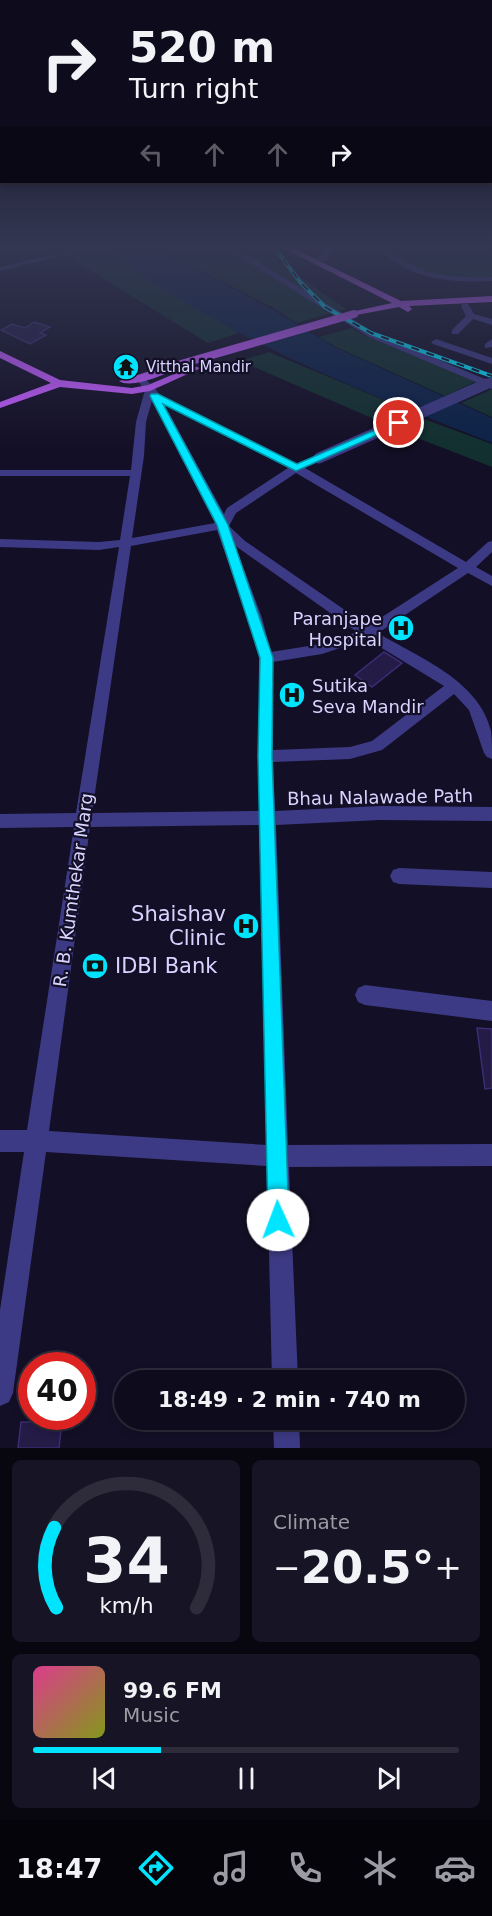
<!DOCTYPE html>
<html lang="en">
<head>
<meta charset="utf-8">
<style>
	body { margin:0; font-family:"DejaVu Sans",sans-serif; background:#171425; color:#f1f3f6; height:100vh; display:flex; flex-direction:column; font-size:22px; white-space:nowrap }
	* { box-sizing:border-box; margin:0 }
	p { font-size:20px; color:#9b9ba3 }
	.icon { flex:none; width:33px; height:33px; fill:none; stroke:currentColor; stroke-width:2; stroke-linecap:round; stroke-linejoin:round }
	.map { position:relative; height:1448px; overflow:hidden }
	.drawer { display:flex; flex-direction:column; gap:12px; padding:12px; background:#08060f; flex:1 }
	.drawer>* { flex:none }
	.hud { position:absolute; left:0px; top:0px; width:492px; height:183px; box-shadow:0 3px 9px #0003,0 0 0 2px #2e2b3b; background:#0e0b1c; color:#f1f3f6; overflow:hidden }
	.speed { position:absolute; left:18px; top:1352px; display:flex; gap:12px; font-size:30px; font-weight:700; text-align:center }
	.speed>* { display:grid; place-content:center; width:78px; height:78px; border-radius:50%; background:#0e0b1c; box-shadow:0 3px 9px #0003,0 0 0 2px #2e2b3b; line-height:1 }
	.speed .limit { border:9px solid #d22; background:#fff; color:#111 }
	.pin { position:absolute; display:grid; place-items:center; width:51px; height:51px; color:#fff; margin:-26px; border:3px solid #fff; border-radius:50%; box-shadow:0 2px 6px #0007 }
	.me { position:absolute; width:66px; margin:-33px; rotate:358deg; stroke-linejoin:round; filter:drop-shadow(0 0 4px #0008) }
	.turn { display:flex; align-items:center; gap:21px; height:126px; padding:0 30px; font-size:27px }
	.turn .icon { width:78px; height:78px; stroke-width:2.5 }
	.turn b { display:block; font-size:42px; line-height:51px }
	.lanes { display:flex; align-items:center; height:57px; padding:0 30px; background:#0003; justify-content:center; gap:30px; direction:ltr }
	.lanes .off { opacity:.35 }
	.big { font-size:45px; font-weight:700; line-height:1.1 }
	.drawer .widget { flex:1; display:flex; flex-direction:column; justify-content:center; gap:9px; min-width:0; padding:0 21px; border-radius:9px; background:#171425 }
	.drawer .dial { align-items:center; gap:0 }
	.dial svg { height:156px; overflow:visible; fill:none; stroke:#2e2b3b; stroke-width:7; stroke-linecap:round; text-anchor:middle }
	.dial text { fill:#f1f3f6; stroke:none }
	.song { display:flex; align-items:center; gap:18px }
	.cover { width:72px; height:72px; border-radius:9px; background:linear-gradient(135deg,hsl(330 70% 55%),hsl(70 70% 35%)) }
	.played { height:6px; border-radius:3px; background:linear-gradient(90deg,#00e5ff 30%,#2e2b3b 30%) }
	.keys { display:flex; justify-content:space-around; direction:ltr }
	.heat { display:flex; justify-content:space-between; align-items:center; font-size:33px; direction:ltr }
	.drawer .tiles { flex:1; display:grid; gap:12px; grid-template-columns:1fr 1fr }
	.widget:last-child { grid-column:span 2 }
	.trip { position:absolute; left:114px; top:1370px; width:351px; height:60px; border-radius:30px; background:#0e0b1c; box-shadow:0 3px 9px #0003,0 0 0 2px #2e2b3b; font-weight:700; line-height:60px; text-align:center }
	.menu { display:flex; height:96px; justify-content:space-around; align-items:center; background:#06040b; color:#9b9ba3 }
	.menu .icon { width:42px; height:42px }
	.menu .active { color:#00e5ff }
	.menu b { font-size:27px; color:#f1f3f6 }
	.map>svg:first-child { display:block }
	.green { fill:#12302f }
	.water { fill:#0c2248 }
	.building { fill:#241b47; stroke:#3b2d73; stroke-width:1.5 }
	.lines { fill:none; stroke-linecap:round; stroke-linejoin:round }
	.minor { fill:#3d3a85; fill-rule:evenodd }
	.major { fill:#c25bff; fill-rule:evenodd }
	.rail-casing { stroke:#00e5ff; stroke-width:4 }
	.rail { stroke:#130f26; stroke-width:2; stroke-dasharray:8; stroke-linecap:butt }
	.minor-bridge-far1 { stroke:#3d3a85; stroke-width:8 }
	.minor-bridge { stroke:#3d3a85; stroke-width:11 }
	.major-bridge { stroke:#c25bff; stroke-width:8 }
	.route { fill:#00e5ff; stroke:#0095a6; stroke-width:1.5 }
	.labels { text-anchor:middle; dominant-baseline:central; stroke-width:4.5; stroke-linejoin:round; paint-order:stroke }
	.far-poi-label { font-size:15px; fill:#d9d4ff; stroke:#130f26; text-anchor:start }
	.poi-label { font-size:18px; fill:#d9d4ff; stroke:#130f26; text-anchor:end }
	.street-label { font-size:18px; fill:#d9d4ff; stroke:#130f26 }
	.near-poi-label { font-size:21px; fill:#d9d4ff; stroke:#130f26; text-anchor:end }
</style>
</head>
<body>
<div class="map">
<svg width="492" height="1448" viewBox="0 0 492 1448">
	<rect width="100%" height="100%" fill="#130f26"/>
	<path class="green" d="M44,246H101L157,285L239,333L208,343L66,256Z
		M154,246H221L332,313L297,323L274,308Z
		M230,246H260L272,253L292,272L346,309L333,313Z
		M384,246H492V278C465,278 436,278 411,266C401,261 392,253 384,246Z
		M352,328L362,334L475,382L445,396L336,347L319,337Z
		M269,352L410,411L381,422L240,361Z
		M492,389V417L461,403Z
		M424,419L492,444V467L397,430Z"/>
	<path class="water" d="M101,246H152L275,311L336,348L492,418V443C356,390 219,335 101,246Z"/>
	<path class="building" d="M34,322L50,327L40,333L46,335L30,344L1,330L12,324L25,328Z
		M384,652L402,663L372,687L355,675Z
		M477,1028L492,1029V1088L485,1089Z
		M21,1422H62L59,1448H18Z"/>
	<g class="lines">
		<path class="minor" d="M89,246H103L0,271V267Z
			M222,246H232L375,333L492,382V389L369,337Z
			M326,246H334L327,260L311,263V259L321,256Z
			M378,246H386C413,276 454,278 492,277V281C452,283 406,280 378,246Z
			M462,304H468L474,314L492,319V325L473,319L458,334H452V330L466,316L461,306Z
			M436,339L492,358V364L433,344L431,342Z
			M492,339V347L485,348V344Z
			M141,376L153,386L159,394L296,464L315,456H323V460L305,468L466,562L488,542L492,541V552L476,567L492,576V586L468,573L378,633C419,658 479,680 491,731C492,740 492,750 492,759L487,757L484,753L469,710L454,694L382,750L350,759L273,762L275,811L380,806L492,807V821L380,820L276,825L288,1145L492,1144V1166L289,1167L298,1380H272L267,1166L46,1152L13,1393L9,1402L0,1406V1310L24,1152H0V1130H27L74,827L0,828V814L76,813L119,547L99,550L0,547V539L99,542L120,540L130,476H0V470H131L136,422L145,390L136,379ZM152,400L215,523L132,538L144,456L146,422ZM164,404L288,468L227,508L224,514ZM296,473L458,568L368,626L245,541L229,526L236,513ZM217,530L248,618L259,658V811L92,813L131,546ZM235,545L237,547L357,632L321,644L271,652L262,618ZM367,639L444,686L372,741L350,747L273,750V662L322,654ZM259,825L267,1145L49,1131L90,827Z
			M399,868L492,872V888L399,884L393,882L390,876L393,870Z
			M365,985L492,1001V1021L365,1005L358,1002L355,995L358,988Z
			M273,1419H299L300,1448H274Z"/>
		<path class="major" d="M279,246H289L401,301L492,296V302L409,306L412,309L408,312L399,307L351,316V312L392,303Z
			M0,351L60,380L132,388L148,385L193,366L201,368L150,391L132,394L60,387L0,408V402L51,383L0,358Z
			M181,361L186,364L184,366C170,372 132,390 119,381Z"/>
		<defs>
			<path id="rail" d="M273,246L301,283L325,307L371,333L492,376"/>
		</defs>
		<use href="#rail" class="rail-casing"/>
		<use href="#rail" class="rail"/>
		<path class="minor-bridge-far1" d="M483,385L492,381"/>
		<path class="minor-bridge" d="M319,458L486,384"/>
		<path class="major-bridge" d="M181,364L354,314"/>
	</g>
	<linearGradient id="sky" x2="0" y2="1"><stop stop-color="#0a0815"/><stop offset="0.55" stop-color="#333752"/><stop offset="1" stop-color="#333752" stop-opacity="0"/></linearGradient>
	<rect width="492" height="449" fill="url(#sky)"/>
	<path class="route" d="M151,394H158L297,464L396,421L404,423L296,471L163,404L228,525L273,658L272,756L289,1220L286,1228L278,1231L271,1228L268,1220L258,756L260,658L217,525L150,396Z"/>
	<defs>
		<symbol id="temple-disc" viewBox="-11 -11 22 22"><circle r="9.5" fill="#00e5ff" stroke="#130f26"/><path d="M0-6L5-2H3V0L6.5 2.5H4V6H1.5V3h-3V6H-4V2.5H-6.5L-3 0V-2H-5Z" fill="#111"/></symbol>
		<symbol id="hospital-disc" viewBox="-11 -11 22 22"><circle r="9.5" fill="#00e5ff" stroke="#130f26"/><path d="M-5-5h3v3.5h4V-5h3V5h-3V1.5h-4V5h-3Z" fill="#111"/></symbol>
		<symbol id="bank-disc" viewBox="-11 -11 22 22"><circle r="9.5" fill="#00e5ff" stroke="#130f26"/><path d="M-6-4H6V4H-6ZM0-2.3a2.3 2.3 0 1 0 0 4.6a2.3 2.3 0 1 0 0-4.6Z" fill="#111"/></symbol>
	</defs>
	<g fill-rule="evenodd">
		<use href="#temple-disc" x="111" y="352" width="30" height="30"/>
		<use href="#hospital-disc" x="386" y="613" width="30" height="30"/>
		<use href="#hospital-disc" x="277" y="680" width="30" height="30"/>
		<use href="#hospital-disc" x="231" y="911" width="30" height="30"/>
		<use href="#bank-disc" x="80" y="951" width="30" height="30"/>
	</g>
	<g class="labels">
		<g class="far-poi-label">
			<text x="146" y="367">Vitthal Mandir</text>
		</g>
		<g class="poi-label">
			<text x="382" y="618">Paranjape<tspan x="382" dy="21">Hospital</tspan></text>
			<text x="312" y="685" text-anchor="start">Sutika<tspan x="312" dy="21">Seva Mandir</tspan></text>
		</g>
		<g class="street-label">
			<text transform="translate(380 797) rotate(-1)">Bhau Nalawade Path</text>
			<text transform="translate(73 890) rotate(-82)">R. B. Kumthekar Marg</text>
		</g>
		<g class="near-poi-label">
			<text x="226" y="914">Shaishav<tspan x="226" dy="24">Clinic</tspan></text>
			<text x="115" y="966" text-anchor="start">IDBI Bank</text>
		</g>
	</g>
</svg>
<div class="speed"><div class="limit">40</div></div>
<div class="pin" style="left:399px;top:423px;background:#d93025"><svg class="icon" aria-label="arrive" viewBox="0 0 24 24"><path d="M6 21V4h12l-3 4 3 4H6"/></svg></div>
<svg class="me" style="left:278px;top:1220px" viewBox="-20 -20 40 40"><circle r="19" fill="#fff"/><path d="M0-13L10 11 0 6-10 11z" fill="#00e5ff"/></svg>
<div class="trip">18:49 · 2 min · 740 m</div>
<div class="hud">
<div class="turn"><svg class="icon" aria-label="right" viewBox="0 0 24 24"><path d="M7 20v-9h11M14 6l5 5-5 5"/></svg><div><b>520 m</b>Turn right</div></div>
<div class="lanes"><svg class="icon off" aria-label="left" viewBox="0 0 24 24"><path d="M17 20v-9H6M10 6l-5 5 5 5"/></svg><svg class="icon off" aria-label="ahead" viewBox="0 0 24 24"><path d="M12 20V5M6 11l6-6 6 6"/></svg><svg class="icon off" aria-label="ahead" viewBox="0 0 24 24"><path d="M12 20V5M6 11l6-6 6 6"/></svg><svg class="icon" aria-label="right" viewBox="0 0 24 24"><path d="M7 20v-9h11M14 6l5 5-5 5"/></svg></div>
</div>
</div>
<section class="drawer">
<div class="tiles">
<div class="widget dial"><svg viewBox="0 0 100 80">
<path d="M14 69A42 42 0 1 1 86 69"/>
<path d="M14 69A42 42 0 0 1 13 28" stroke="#00e5ff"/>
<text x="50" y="56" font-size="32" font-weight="700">34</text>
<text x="50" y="72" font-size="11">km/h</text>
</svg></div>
<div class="widget"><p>Climate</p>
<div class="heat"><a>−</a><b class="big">20.5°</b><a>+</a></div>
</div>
<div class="widget">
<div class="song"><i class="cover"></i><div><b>99.6 FM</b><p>Music</p></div></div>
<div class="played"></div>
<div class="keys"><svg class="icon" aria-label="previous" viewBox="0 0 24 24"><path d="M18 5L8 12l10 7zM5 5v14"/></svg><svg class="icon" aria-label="pause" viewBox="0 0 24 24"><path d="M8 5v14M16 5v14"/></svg><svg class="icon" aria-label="next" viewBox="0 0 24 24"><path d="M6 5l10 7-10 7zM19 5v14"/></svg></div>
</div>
</div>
</section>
<nav class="menu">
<b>18:47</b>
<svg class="icon active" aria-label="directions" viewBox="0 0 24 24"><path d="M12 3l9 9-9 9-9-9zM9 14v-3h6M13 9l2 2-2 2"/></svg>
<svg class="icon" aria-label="music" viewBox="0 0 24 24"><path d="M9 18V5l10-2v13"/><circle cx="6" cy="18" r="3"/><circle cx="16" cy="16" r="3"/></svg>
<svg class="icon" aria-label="phone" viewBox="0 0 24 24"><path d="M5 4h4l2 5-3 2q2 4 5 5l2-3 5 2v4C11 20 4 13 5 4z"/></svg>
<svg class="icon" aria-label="climate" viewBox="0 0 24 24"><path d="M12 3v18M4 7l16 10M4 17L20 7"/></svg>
<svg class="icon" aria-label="car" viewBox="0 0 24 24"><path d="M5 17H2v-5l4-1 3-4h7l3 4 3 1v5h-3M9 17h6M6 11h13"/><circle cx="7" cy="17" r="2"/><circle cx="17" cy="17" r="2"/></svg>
</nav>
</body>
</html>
